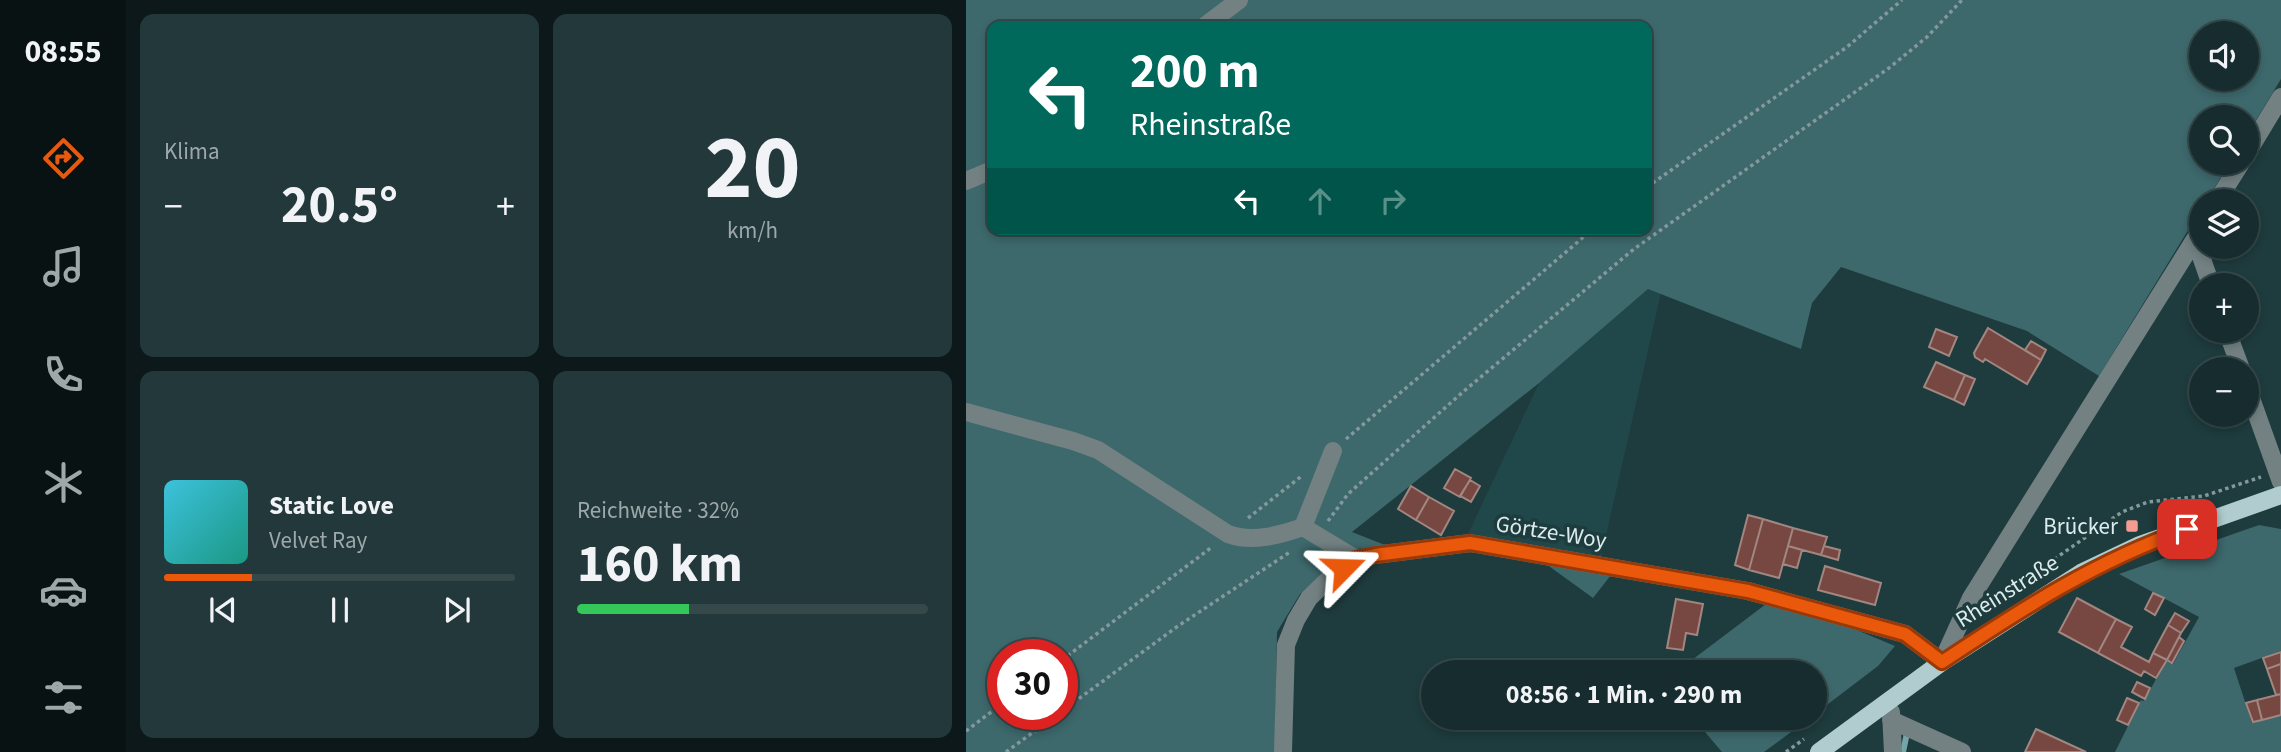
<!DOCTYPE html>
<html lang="de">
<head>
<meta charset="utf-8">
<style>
	body { margin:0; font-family:"Source Sans 3",sans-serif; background:#23383a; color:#f1f3f6; height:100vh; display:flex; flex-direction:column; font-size:26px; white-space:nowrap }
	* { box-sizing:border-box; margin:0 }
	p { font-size:23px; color:#9ea7aa }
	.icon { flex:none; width:38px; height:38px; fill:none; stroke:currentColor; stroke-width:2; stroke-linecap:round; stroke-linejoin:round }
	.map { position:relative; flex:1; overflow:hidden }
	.side { display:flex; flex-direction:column; gap:14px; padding:14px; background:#0c1819; width:840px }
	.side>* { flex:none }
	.top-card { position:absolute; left:21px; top:21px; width:665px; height:214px; border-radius:14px; box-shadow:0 4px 10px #0003,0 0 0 2px #35484a; background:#00695c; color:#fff; overflow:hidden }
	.buttons { position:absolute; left:1223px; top:21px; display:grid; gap:14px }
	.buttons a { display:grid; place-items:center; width:70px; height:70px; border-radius:50%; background:#162c2e; box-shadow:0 4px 10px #0003,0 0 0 2px #35484a; font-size:35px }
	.speed { position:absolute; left:21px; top:639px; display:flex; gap:14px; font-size:35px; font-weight:700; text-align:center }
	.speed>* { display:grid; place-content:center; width:91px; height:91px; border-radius:50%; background:#162c2e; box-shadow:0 4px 10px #0003,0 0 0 2px #35484a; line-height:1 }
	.speed .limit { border:10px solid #d22; background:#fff; color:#111 }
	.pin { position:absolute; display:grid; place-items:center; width:60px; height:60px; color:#fff; margin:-30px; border-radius:14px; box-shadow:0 4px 10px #0006 }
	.me { position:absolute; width:77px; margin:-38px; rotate:68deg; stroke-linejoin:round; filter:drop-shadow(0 0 5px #0008) }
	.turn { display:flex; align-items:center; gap:24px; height:147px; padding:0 28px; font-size:32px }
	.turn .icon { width:91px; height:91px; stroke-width:2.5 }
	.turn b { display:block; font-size:49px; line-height:60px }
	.lanes { display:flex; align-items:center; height:66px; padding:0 28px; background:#0003; justify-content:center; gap:35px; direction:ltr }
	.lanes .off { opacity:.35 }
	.big { font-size:52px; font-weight:700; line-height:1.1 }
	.side .card { flex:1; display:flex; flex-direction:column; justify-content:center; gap:10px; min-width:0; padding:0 24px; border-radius:14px; background:#23383a }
	.side .dial { align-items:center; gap:0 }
	.dial b { font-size:91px; line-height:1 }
	.song { display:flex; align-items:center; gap:21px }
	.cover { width:84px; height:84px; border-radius:10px; background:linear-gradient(135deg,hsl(190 70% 55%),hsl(170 70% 35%)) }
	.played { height:7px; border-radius:4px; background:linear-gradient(90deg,#ea580c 25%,#35484a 25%) }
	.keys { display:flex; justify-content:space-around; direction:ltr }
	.heat { display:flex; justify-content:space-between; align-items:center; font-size:38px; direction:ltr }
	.charge { height:10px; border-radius:5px; background:linear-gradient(90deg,#34c759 32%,#35484a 0) }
	.side .tiles { flex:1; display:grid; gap:14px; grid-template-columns:repeat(2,1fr) }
	.trip { position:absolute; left:455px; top:660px; width:406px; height:70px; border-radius:35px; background:#162c2e; box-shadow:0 4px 10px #0003,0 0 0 2px #35484a; font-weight:700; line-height:70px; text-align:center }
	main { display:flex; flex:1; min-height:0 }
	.tabs { display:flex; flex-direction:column; width:126px; justify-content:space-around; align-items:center; background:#091212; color:#9ea7aa }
	.tabs .icon { width:49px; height:49px }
	.tabs .selected { color:#ea580c }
	.tabs b { font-size:32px; color:#f1f3f6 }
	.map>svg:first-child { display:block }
	.built { fill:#20474a }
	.green { fill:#3d686c; fill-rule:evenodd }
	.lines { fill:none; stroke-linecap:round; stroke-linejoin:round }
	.stream { stroke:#74a5a9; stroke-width:6 }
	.building { fill:#774842; stroke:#a28681; stroke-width:2 }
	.path { stroke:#83999b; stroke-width:3.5; stroke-dasharray:3.5 3.5; stroke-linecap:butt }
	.minor { stroke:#738182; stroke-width:18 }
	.major { stroke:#b0ccce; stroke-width:18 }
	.route-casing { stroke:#983908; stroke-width:18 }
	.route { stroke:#ea580c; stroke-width:12 }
	.poi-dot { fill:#f59c90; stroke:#1e3b3d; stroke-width:2.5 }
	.labels { text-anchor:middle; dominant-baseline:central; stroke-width:7; stroke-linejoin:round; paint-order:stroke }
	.poi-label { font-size:23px; fill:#dcecee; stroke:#1e3b3d; text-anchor:end }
	.street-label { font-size:23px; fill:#dcecee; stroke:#1e3b3d }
</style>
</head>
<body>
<main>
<nav class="tabs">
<b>08:55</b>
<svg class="icon selected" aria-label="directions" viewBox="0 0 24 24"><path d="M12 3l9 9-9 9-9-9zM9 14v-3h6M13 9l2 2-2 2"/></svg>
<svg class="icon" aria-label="music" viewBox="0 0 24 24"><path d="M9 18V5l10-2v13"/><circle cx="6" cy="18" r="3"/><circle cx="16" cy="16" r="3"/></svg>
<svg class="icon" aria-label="phone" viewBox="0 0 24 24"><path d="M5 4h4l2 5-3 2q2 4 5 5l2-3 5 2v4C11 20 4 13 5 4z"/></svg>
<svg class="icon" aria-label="climate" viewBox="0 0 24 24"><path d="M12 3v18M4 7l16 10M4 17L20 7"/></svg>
<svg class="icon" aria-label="car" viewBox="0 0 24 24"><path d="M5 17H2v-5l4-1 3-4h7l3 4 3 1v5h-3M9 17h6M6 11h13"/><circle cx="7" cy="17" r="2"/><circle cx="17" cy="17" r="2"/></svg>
<svg class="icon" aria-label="filters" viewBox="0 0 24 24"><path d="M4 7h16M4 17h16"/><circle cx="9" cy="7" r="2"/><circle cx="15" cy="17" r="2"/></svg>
</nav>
<section class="side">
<div class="tiles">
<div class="card"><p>Klima</p>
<div class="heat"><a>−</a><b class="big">20.5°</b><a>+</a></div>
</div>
<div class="card dial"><b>20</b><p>km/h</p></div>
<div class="card">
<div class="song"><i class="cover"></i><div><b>Static Love</b><p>Velvet Ray</p></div></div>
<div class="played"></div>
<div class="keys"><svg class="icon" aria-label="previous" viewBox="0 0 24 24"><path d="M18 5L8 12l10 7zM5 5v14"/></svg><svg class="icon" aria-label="pause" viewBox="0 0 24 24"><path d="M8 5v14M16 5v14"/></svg><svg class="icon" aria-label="next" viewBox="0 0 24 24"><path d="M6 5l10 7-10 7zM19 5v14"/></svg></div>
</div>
<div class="card"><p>Reichweite · 32%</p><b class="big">160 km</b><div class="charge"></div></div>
</div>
</section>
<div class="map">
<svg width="1315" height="752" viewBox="0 0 1315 752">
	<rect width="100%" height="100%" fill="#1e3b3d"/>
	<path class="built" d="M682,288L695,293L635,558L502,534L573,383Z"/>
	<path class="green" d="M0,0H1315V79L1281,135V117H1236V163H1264L1240,201H1236L1235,209L1133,376L1061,331L875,267L846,303L835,349L682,289L573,383L386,532L419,545L391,549L371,562L334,594L311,632L309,752H0ZM26,26H681V229H26ZM1236,33H1281V79H1236ZM37,654H96V714H37Z
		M1293,525L1315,529V651L1268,668L1286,723L1315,715V752H1149L1175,700L1178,701L1200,661L1207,664L1233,617L1153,574Z
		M580,564L645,575L627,598Z
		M800,604L886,628L929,646L912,666L849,714V672H710Z
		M727,718H844L798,752H756Z"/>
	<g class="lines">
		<path class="stream" d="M937,752L941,733"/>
	</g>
	<path class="building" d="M1022,328L1075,360L1061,384L1019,359L1017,362L1009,357L1008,353Z
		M970,329L991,337L983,356L963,347Z
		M1065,341L1080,350L1075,360L1059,350Z
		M970,362L999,375L988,400L958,387Z
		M999,375L1009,379L998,405L988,400Z
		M489,469L505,478L494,497L478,488Z
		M504,480L514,486L505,502L494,496Z
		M445,486L463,497L450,520L432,509Z
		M463,497L488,511L475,535L450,520Z
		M782,515L797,519L783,570L769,565Z
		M797,519L827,528L813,578L783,570Z
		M827,528L861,537L855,555L822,546Z
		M822,546L836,550L831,568L817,564Z
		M858,546L874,550L872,560L855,555Z
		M859,566L915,583L909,605L852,590Z
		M1187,593L1198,598L1189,615L1179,609Z
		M1111,598L1150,619L1132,653L1093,632Z
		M710,599L737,604L731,635L720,633L717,650L701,648Z
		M1209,613L1223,621L1215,633L1202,625Z
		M1150,619L1166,627L1155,647L1183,662L1187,653L1201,660L1190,678L1178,671L1175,676L1132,653Z
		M1202,625L1215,633L1201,660L1187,653Z
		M1213,637L1218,641L1206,663L1201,660Z
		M1315,652V664L1301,669L1297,658Z
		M1315,664V694L1310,695L1301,669Z
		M1171,682L1184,688L1179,699L1166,692Z
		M1315,694V715L1296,720L1291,700Z
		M1161,698L1173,703L1162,725L1151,720Z
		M1291,700L1296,720L1287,722L1280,703Z
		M1070,729L1120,752H1059Z"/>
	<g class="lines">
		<path class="path" d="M681,187L881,47L936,0
			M380,439L627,229
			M282,518L337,475
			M362,521L382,494L498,391L668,249L923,68L961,37L996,0
			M1025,603L1156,512L1182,502L1238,496L1295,477
			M96,660L246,547
			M96,711L212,626L324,552
			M0,731L37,703
			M40,752L92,714
			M820,752L838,739"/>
		<path class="minor" d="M239,26L273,0
			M1281,153L1315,97
			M0,181L26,170
			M1251,201L1275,163
			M1236,228L1229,239L1245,285
			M1261,331L1275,369
			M1281,387L1315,482
			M0,412L107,441L132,450L262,534C286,543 314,535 337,527L390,559
			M337,527L367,451
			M925,712L927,752
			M925,720L996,752
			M317,752L320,645L330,620L343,598L366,576L390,559L409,555L504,543L782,591L939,634L976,662L1005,598L1229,239"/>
		<path class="major" d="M853,752L976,662L1115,573L1174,545L1315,495"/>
	</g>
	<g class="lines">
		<defs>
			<path id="route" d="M378,568L390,559L409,555L504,543L782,591L939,634L976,662C1056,609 1129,561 1221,529"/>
		</defs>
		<use href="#route" class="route-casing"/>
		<use href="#route" class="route"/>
	</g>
	<rect class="poi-dot" x="1159" y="519" width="14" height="14" rx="3.5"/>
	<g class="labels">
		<g class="poi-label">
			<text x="1152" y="526">Brücker</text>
		</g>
		<g class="street-label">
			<text transform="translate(585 532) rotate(9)">Görtze-Woy</text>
			<text transform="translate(1041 591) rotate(-32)">Rheinstraße</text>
		</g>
	</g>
</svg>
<div class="buttons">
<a><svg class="icon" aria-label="sound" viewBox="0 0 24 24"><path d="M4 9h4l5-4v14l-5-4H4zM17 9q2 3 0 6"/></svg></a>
<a><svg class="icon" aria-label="search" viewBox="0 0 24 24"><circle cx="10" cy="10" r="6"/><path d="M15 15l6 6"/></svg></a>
<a><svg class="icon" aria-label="layers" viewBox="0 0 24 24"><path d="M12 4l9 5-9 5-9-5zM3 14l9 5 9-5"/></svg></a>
<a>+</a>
<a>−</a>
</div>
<div class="speed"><div class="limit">30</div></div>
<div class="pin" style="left:1221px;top:529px;background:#d93025"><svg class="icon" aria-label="arrive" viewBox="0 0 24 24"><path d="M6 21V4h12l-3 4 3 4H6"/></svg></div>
<svg class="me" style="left:378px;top:568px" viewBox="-20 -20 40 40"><path d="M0-17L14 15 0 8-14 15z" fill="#ea580c" stroke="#fff" stroke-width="4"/></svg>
<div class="trip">08:56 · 1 Min. · 290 m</div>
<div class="top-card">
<div class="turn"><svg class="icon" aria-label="left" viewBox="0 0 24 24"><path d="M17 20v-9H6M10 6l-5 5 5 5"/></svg><div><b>200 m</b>Rheinstraße</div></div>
<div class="lanes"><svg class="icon" aria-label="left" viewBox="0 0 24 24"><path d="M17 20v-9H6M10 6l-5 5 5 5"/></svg><svg class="icon off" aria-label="ahead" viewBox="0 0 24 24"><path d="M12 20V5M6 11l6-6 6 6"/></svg><svg class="icon off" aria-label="right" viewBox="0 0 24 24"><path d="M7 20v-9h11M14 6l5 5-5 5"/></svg></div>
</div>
</div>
</main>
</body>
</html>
